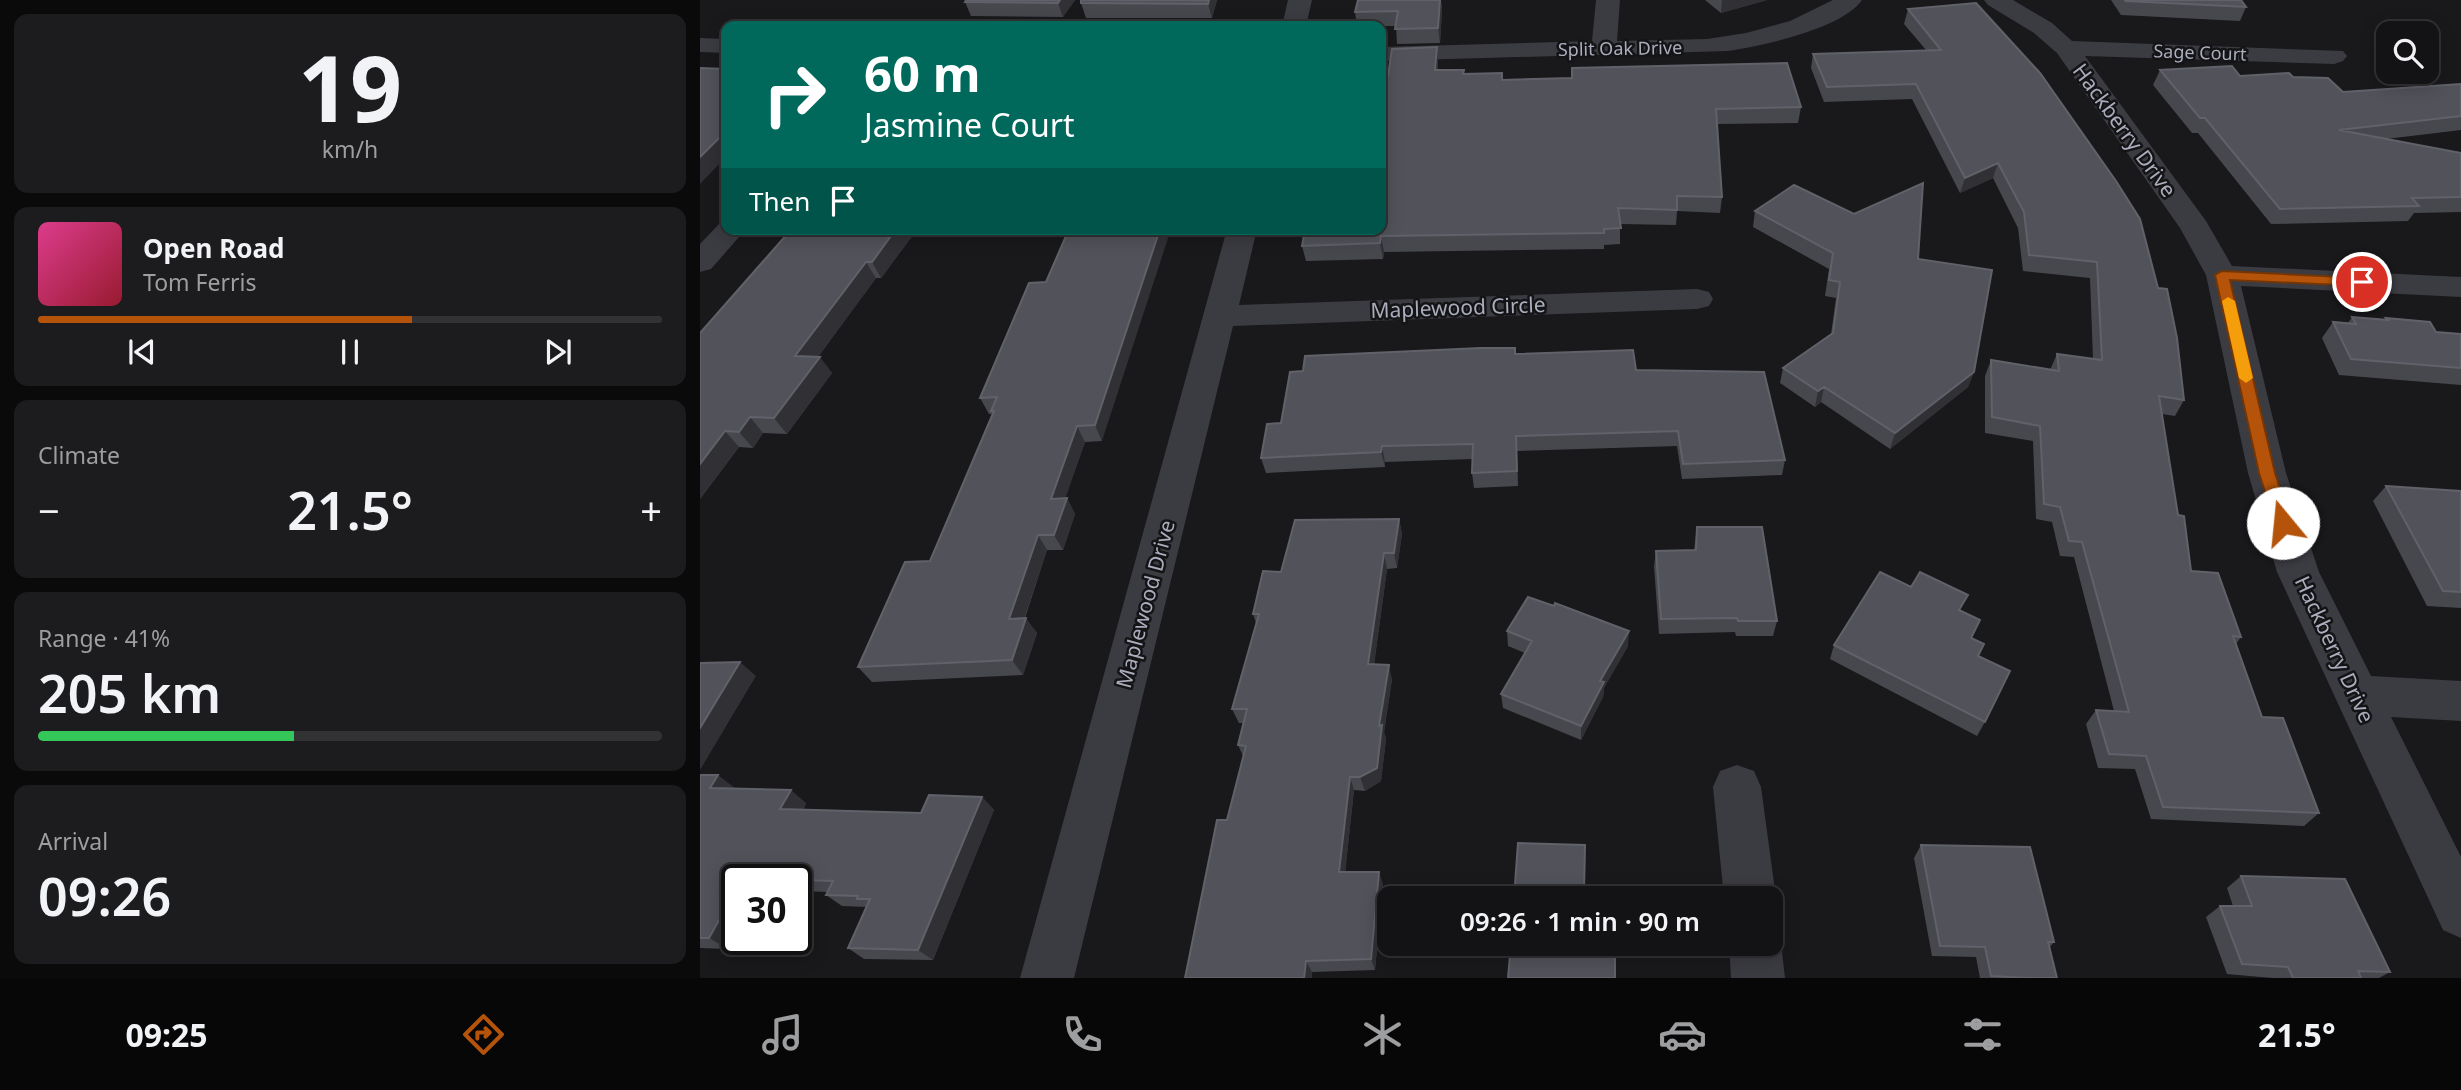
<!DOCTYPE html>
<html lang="en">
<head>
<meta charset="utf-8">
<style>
	body { margin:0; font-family:"Noto Sans",sans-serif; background:#1c1b1d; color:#f1f3f6; height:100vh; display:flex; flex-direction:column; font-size:26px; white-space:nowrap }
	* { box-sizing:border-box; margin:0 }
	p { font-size:23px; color:#9d9ea0 }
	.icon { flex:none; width:38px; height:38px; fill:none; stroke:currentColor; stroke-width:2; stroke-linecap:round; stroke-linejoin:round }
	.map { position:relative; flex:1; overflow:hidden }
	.panel { display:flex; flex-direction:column; gap:14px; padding:14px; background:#0a0a0b; width:700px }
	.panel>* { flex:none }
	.guide { position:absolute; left:21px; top:21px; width:665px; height:214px; border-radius:14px; box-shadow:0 4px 18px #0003,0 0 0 2px #323234; background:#00695c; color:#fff; overflow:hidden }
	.tools { position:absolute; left:1676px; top:21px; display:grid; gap:14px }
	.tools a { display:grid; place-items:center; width:63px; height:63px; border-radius:14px; background:#131214; box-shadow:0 4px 18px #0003,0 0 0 2px #323234; font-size:35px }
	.speed { position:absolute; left:21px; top:864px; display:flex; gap:14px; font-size:35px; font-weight:700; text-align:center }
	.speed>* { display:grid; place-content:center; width:91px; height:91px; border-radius:50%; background:#131214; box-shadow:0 4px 18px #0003,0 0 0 2px #323234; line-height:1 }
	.speed .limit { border:4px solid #111; border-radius:10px; background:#fff; color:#111 }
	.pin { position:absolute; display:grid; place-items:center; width:60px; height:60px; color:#fff; margin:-30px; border:4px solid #fff; border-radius:50%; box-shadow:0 2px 7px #0007 }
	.me { position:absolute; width:77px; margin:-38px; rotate:343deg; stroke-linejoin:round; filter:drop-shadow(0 0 5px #0008) }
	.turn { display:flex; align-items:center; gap:24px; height:147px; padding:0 28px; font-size:32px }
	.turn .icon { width:91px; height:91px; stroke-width:2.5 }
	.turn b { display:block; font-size:49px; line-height:60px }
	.then { display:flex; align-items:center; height:66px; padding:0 28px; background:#0003; gap:14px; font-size:26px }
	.big { font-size:52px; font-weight:600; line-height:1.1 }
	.panel .tile { flex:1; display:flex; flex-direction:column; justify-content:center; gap:10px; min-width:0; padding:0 24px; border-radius:14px; background:#1c1b1d }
	.panel .dial { align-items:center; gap:0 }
	.dial b { font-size:91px; line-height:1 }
	.song { display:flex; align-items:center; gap:21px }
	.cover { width:84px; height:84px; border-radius:10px; background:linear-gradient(135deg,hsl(330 70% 55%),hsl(350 70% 35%)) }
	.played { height:7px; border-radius:4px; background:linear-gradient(90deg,#b45309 60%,#323234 60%) }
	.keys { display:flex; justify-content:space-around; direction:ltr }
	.heat { display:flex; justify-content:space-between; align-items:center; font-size:38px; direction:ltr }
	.charge { height:10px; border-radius:5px; background:linear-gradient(90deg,#34c759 41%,#323234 0) }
	.trip { position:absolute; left:677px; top:886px; width:406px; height:70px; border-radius:14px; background:#131214; box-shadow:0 4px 18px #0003,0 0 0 2px #323234; font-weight:600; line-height:70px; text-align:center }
	.menu { display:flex; height:112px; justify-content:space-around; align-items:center; background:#080708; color:#9d9ea0 }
	.menu .icon { width:49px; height:49px }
	.menu .current { color:#b45309 }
	.menu b { font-size:32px; color:#f1f3f6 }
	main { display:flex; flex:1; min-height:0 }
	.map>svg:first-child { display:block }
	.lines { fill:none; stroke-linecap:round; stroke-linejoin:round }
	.street { fill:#3b3b42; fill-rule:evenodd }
	.wall { fill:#47484e }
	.shaded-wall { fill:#303035 }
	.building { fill:#52535a; stroke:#606169; stroke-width:2 }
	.route { fill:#b45309; stroke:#753606; stroke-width:2 }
	.slow { fill:#f59e0b }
	.labels { text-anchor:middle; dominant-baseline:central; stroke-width:5; stroke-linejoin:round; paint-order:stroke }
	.far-street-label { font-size:18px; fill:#a9adbc; stroke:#141316 }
	.street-label { font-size:21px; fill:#a9adbc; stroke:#141316 }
</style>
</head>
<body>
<main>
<section class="panel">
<div class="tile dial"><b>19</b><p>km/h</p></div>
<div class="tile">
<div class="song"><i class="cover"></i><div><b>Open Road</b><p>Tom Ferris</p></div></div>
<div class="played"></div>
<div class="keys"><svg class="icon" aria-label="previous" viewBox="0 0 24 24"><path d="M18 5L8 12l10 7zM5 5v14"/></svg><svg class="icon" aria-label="pause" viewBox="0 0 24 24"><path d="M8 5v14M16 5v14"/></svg><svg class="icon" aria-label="next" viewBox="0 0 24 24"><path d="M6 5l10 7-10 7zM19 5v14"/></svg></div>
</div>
<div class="tile"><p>Climate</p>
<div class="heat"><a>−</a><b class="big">21.5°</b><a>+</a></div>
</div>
<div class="tile"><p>Range · 41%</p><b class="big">205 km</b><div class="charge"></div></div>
<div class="tile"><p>Arrival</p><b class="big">09:26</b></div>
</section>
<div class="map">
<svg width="1761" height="978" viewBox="0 0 1761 978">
	<rect width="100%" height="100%" fill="#19181b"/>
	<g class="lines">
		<path class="street" d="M588,0H612L606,26H582Z
			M896,0H920L917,41L1007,39L1046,33L1090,21L1133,0H1162C1142,29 1061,46 1028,51L681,61V47L892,41Z
			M1284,0H1313L1352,23L1372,41L1643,51L1647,56L1643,61L1634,64L1385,56L1506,221L1532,266L1761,277V297L1541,286L1586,473L1619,572L1671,676L1761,681V721L1691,717L1761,857V938L1743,930L1577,572L1548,473L1506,275L1480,228L1357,53L1334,33L1288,5Z
			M0,38L26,39V53L0,52Z
			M26,221V229H46L11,269L0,272V244L20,223Z
			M527,229H557L539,305L997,289L1009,292L1013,299L1009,306L997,309L533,326L374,978H320Z
			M1037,765L1054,771L1061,787L1076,898L1071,909V898H1024L1013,787L1020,771Z
			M1071,923L1081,943L1085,978H1031L1029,943H1071Z"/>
	</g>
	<path class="wall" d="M266,0H375L363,17L271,16L265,2Z
		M517,0L512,18H386L381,3Z
		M658,0H741L742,10L740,43L697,44L696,26H657L655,12Z
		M1005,0H1067L1021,13Z
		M1411,0H1541L1546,7L1540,21L1421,15Z
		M1276,3L1484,400L1475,416L1462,414L1478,515L1491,571L1541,637L1536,644L1562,717L1619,813L1604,826L1451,819L1435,769L1398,768L1386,724L1396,710L1414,711L1374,557L1360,556L1352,522L1336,519L1333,441L1285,433V376L1291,360L1350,370L1357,354L1393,359L1390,278L1323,271L1318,228L1293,178L1260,193L1212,99L1124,102L1111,68L1113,54L1226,50L1204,24L1208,9Z
		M737,47L738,62V70H764V74L803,80L872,78V68L1101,107L1098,123L1017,124L1022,197L1020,213L977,211L976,225L920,224V244L904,245V249L684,252L683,259L606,261L602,246L688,76Z
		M1460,70L1540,76L1593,77L1643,92L1761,84V130L1686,139L1761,153V212L1714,213L1708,221L1571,224L1498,133H1492L1453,85Z
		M1055,211L1218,259L1274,372L1268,387L1190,449L1121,402L1115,407L1080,383L1083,368L1131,334L1136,298L1125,296L1129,269L1053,227Z
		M216,231L181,278H176L118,357L132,373L87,434L63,433L53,448L39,447L0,499L87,236L84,232Z
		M346,282L402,441L385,442L365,498H367L375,514L363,550H347L325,618L337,633L323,675L172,682L158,667L230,561L293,414H289L280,398Z
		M1652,317L1685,320L1686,318L1736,332L1761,334V385L1639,375L1622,338L1633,322L1648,323Z
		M815,354L936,370L1085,460L1082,475L982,479L977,446L817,451L818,486L774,488L772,473V459L685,462V467L566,473L561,458L581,423L603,371Z
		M1686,486L1761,491V608L1727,606L1673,501Z
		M699,519L702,534L697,568L687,569L674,665L692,679L684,732L686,739L681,781L665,791L654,790L645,872L683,884L675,970L612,972V978L527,820L543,756L538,745L544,723H539L532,709L556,623L553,614L581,572Z
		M997,527L1077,621L1073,636H1036L1035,632L959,634L954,566L956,551L994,550Z
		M1211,587L1260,611L1278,656L1285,722L1277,736L1130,659L1134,645Z
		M807,631L928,646L904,688L903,697L881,740L803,708L801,694L825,653L808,646Z
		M0,775L35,789L106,803L103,810L221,813L282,797L294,810L233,960L164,959L148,948L167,907L142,906L126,895L128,892L96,891V880H37L28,949L0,948Z
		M1221,845L1354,942L1350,947L1357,978H1280L1276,957L1232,956L1214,858Z
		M1541,876L1690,972L1679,978H1572L1527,974L1506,917L1520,906H1533L1527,888Z"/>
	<path class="shaded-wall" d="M360,0H375L363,17L358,3Z
		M509,0H517L512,18L508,4Z
		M740,0L742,10L740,43L738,28Z
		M1022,0H1067L1021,13Z
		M737,47L738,62L737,85L735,70Z
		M26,131V157L0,184V157Z
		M1298,163L1293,178L1260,193L1265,178Z
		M196,229H215L216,231L181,278L172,262Z
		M460,229H471L402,441L395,425Z
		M681,236L684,252L683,259L680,243Z
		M166,262L176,278L107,372L95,356Z
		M120,357L132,373L87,434L74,418Z
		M1274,372L1268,387L1190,449L1195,433Z
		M1124,387L1121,402L1115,407L1118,391Z
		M50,417L63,433L53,448L39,432Z
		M377,426L385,442L360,514L351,499Z
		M25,431L39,447L0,499V464Z
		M682,446L685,462V467L681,452Z
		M367,498L375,514L363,550L354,535Z
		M699,519L702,534L697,568L694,553Z
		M338,535L347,550L319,634L309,619Z
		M684,553L687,569L672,679L668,664Z
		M326,618L337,633L323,675L312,660Z
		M929,631L928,646L904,688L903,697L881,740V726L900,681Z
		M40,662L56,676L0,770V728Z
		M689,665L692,679L684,732L686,739L681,781L665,791L660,777L679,726Z
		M18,775L35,788H10Z
		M650,777L654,790L644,884L639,872Z
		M91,790L106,803L96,822L80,809Z
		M282,797L294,810L233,960L218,950Z
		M679,872L683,884L675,970L671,959Z
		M37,888V933L28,949L9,938Z
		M606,961L612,972V978H604Z"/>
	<path class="building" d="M266,0H360L358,3L265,2Z
		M381,0H509L508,4L381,3Z
		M658,0H740L738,28L695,29L698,11L655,12Z
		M1425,0H1541L1546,7L1426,1Z
		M1276,3L1340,73L1416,181L1440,219L1458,288L1467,289L1477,338L1484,400L1459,396L1478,515L1484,516L1491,571L1518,573L1541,637L1533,636L1562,717L1583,718L1619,813L1463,807L1446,756L1409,754L1396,710L1429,712L1382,542L1369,541L1360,507L1344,504L1340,426L1292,417L1291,360L1359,371L1357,354L1402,360L1397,262L1329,255L1324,212L1298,163L1265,178L1216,84L1127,87L1113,54L1241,50L1208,9Z
		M737,47L735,70H764L763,74L802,73V80L872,78V68L1087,63L1101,107L1016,109L1022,197L977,196V210L918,208L921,228L904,229V233L681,236L680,243L602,246L605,229H681V76H688L692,49Z
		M1532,66L1540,76L1589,73L1593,77L1628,78L1643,92L1761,84V116L1639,130L1761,153V197L1712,198L1719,206L1580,209L1505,118H1500L1460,70Z
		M0,68L26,69V131L0,157Z
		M1223,183L1218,259L1292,270L1274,372L1195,433L1124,387L1118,391L1083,368L1133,333L1140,282L1129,280L1133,253L1055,211L1094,185L1154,214Z
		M87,229H196L172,262H166L95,356L120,357L74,418L50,417L39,432L25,431L0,464V333L89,232H84Z
		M369,229H460L395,425L377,426L351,499L367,498L354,535H338L309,619L326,618L312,660L158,667L205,562L230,561L294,411H291L297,397L280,398L329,283L346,282Z
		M1652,317L1688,320L1686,318L1730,322L1736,332L1761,334V368L1651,359L1633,322L1656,324Z
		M781,348H815V354L933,350L936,370L1064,372L1085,460L983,464L978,431L816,436L817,471L772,473L773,444L682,446L681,452L561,458L567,424L581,423L590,372L603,371L605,356Z
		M1686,486L1761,491V592L1743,591Z
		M699,519L694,553H684L668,664L689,665L679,726L682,725L677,768L660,777H650L639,872H679L671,959L606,961L604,978H485L517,820H527L546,746L538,745L547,709H532L559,614H553L563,571L581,572L595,520Z
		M997,527H1062L1077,621H1038L1037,618L961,619L956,551L996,550Z
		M1180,572L1211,587L1220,572L1268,595L1259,610L1280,620L1271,638L1284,644L1278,656L1310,671L1285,722L1134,645Z
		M828,597L854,606L855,603L929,631L900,681L904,682L881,726L801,694L832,641L807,631Z
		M40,662L0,728V663Z
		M0,775H18L10,788L91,790L80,809L221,813L229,795L282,797L218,950L148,948L170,899H157L158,896L126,895L133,881L42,878L41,880H37V888L9,938H0Z
		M818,843L885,845L884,892H916V898H814Z
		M1221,845L1330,847L1354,942H1348L1357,978H1328L1291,976L1285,947L1240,946Z
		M1541,876L1645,879L1690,972L1658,971L1661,978H1593L1588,967L1542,964L1520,906H1552Z
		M811,943H915V978H808Z"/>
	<path class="route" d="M1522,271L1662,278L1669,282L1662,286L1530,280L1575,473L1591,523L1583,529L1575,523L1559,473L1515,275Z"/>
	<path class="slow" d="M1528,297L1535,301L1553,378L1546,383L1539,378L1522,301Z"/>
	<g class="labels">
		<g class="far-street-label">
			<text transform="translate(920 48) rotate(-1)">Split Oak Drive</text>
			<text transform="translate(1500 52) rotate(2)">Sage Court</text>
		</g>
		<g class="street-label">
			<text transform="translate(1425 130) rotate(54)">Hackberry Drive</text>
			<text transform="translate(758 307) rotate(-2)">Maplewood Circle</text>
			<text transform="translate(445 604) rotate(-75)">Maplewood Drive</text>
			<text transform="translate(1635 649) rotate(65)">Hackberry Drive</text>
		</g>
	</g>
</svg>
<div class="tools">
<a><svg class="icon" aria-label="search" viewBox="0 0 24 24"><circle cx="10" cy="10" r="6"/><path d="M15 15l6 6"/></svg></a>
</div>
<div class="speed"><div class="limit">30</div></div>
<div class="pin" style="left:1662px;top:282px;background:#d93025"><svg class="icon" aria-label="arrive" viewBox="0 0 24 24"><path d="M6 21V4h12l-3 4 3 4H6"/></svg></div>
<svg class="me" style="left:1583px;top:523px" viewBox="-20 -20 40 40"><circle r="19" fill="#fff"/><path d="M0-13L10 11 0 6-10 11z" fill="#b45309"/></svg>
<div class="trip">09:26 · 1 min · 90 m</div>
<div class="guide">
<div class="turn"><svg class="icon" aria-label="right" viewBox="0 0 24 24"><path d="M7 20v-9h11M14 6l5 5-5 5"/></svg><div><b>60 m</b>Jasmine Court</div></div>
<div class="then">Then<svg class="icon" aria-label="arrive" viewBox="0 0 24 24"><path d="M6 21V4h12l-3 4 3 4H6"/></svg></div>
</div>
</div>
</main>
<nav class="menu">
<b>09:25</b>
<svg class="icon current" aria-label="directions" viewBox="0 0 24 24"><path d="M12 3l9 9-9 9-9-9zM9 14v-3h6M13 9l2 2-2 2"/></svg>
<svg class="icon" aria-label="music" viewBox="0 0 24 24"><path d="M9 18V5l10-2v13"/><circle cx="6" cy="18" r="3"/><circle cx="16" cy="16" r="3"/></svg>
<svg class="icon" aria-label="phone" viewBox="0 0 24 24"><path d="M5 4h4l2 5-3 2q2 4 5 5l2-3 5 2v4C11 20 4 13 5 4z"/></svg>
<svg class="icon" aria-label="climate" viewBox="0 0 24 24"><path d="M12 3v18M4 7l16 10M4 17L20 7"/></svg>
<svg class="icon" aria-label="car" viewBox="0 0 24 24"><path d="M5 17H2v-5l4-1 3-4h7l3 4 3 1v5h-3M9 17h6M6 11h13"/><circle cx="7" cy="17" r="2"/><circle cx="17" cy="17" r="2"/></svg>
<svg class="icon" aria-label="filters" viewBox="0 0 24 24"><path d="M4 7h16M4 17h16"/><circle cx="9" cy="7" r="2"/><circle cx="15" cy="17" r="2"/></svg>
<b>21.5°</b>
</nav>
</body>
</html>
